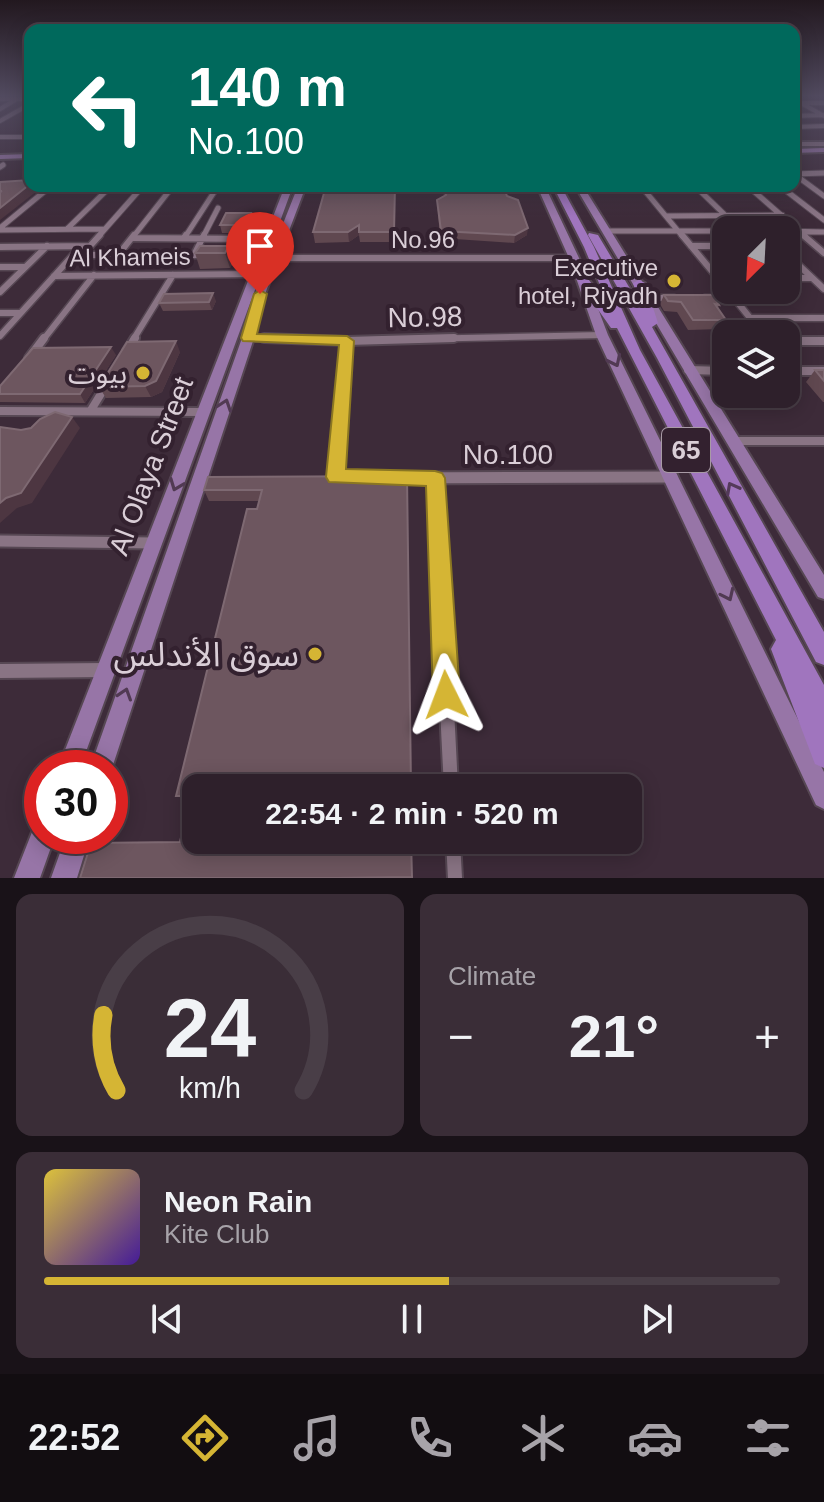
<!DOCTYPE html>
<html lang="en">
<head>
<meta charset="utf-8">
<style>
	body { margin:0; font-family:Helvetica,"Noto Sans Arabic",sans-serif; background:#3a2d37; color:#f1f3f6; height:100vh; display:flex; flex-direction:column; font-size:30px; white-space:nowrap }
	* { box-sizing:border-box; margin:0 }
	p { font-size:26px; color:#a7a3a9 }
	.icon { flex:none; width:44px; height:44px; fill:none; stroke:currentColor; stroke-width:2; stroke-linecap:round; stroke-linejoin:round }
	.map { position:relative; height:878px; overflow:hidden }
	.sheet { display:flex; flex-direction:column; gap:16px; padding:16px; background:#191218; flex:1 }
	.sheet>* { flex:none }
	.guide { position:absolute; left:24px; top:24px; width:776px; height:168px; border-radius:16px; box-shadow:0 4px 20px #0003,0 0 0 2px #493e47; background:#00695c; color:#fff; overflow:hidden }
	.needle { width:52px; rotate:204deg }
	.fabs { position:absolute; left:712px; top:216px; display:grid; gap:16px }
	.fabs a { display:grid; place-items:center; width:88px; height:88px; border-radius:16px; background:#2e202b; box-shadow:0 4px 20px #0003,0 0 0 2px #493e47; font-size:40px }
	.speed { position:absolute; left:24px; top:750px; display:flex; gap:16px; font-size:40px; font-weight:700; text-align:center }
	.speed>* { display:grid; place-content:center; width:104px; height:104px; border-radius:50%; background:#2e202b; box-shadow:0 4px 20px #0003,0 0 0 2px #493e47; line-height:1 }
	.speed .limit { border:12px solid #d22; background:#fff; color:#111 }
	.pin { position:absolute; display:grid; place-items:center; width:68px; height:68px; color:#fff; margin:-82px -34px; border-radius:50% 50% 50% 0; rotate:-45deg; box-shadow:0 0 8px #0007 }
	.pin .icon { rotate:45deg }
	.me { position:absolute; width:88px; margin:-44px; rotate:357deg; stroke-linejoin:round; filter:drop-shadow(0 0 6px #0008) }
	.turn { display:flex; align-items:center; gap:28px; height:168px; padding:0 32px; font-size:36px }
	.turn .icon { width:104px; height:104px; stroke-width:2.5 }
	.turn b { display:block; font-size:56px; line-height:68px }
	.big { font-size:60px; font-weight:700; line-height:1.1 }
	.sheet .tile { flex:1; display:flex; flex-direction:column; justify-content:center; gap:12px; min-width:0; padding:0 28px; border-radius:16px; background:#3a2d37 }
	.sheet .dial { align-items:center; gap:0 }
	.dial svg { height:208px; overflow:visible; fill:none; stroke:#493e47; stroke-width:7; stroke-linecap:round; text-anchor:middle }
	.dial text { fill:#f1f3f6; stroke:none }
	.song { display:flex; align-items:center; gap:24px }
	.cover { width:96px; height:96px; border-radius:12px; background:linear-gradient(135deg,hsl(50 70% 55%),hsl(260 70% 35%)) }
	.played { height:8px; border-radius:4px; background:linear-gradient(90deg,#d5b534 55%,#493e47 55%) }
	.keys { display:flex; justify-content:space-around; direction:ltr }
	.heat { display:flex; justify-content:space-between; align-items:center; font-size:44px; direction:ltr }
	.sheet .tiles { flex:1; display:grid; gap:16px; grid-template-columns:1fr 1fr }
	.tile:last-child { grid-column:span 2 }
	.trip { position:absolute; left:182px; top:774px; width:460px; height:80px; border-radius:16px; background:#2e202b; box-shadow:0 4px 20px #0003,0 0 0 2px #493e47; font-weight:700; line-height:80px; text-align:center }
	.dock { display:flex; height:128px; justify-content:space-around; align-items:center; background:#120d11; color:#a7a3a9 }
	.dock .icon { width:56px; height:56px }
	.dock .on { color:#d5b534 }
	.dock b { font-size:36px; color:#f1f3f6 }
	.map>svg:first-child { display:block }
	.lines { fill:none; stroke-linecap:round; stroke-linejoin:round }
	.minor-far5-casing { stroke:#564753; stroke-width:6 }
	.minor-far4-casing { stroke:#564753; stroke-width:7 }
	.minor-far3-casing { stroke:#564753; stroke-width:9 }
	.minor-far2-casing { stroke:#564753; stroke-width:12 }
	.minor-far1-casing { stroke:#564753; stroke-width:15 }
	.minor-casing { stroke:#564753; stroke-width:18 }
	.tertiary-casing { stroke:#564753; stroke-width:4 }
	.primary-casing { stroke:#564753; stroke-width:4 }
	.motorway-casing { stroke:#564753; stroke-width:4 }
	.minor-far5 { stroke:#897484; stroke-width:4 }
	.minor-far4 { stroke:#897484; stroke-width:5 }
	.minor-far3 { stroke:#897484; stroke-width:6 }
	.minor-far2 { stroke:#897484; stroke-width:8 }
	.minor-far1 { stroke:#897484; stroke-width:11 }
	.minor { stroke:#897484; stroke-width:14 }
	.tertiary { fill:#897484; fill-rule:evenodd }
	.primary { fill:#9775a7; fill-rule:evenodd }
	.motorway { fill:#a075be; fill-rule:evenodd }
	.wall { fill:#604850 }
	.shaded-wall { fill:#4d3641 }
	.building { fill:#6d565f; stroke:#7e6972; stroke-width:2 }
	.oneway { stroke:#513a53 }
	.oneway2 { stroke:#543a5a }
	.route { fill:#d5b534; stroke:#8a7622; stroke-width:2 }
	.poi-dot { fill:#d5b534; stroke:#33212f; stroke-width:3 }
	.labels { text-anchor:middle; dominant-baseline:central; stroke-width:8; stroke-linejoin:round; paint-order:stroke }
	.far-street-label { font-size:24px; fill:#daced7; stroke:#33212f }
	.far-poi-label { font-size:24px; fill:#daced7; stroke:#33212f; text-anchor:end }
	.shield { fill:#33212f; stroke:#a89aa5; stroke-width:2 }
	.shield-label { font-size:26px; font-weight:bold; fill:#daced7 }
	.street-label { font-size:28px; fill:#daced7; stroke:#33212f }
	.poi-label { font-size:28px; fill:#daced7; stroke:#33212f; text-anchor:end }
	.near-poi-label { font-size:34px; fill:#daced7; stroke:#33212f; text-anchor:end }
</style>
</head>
<body>
<div class="map">
<svg width="824" height="878" viewBox="0 0 824 878">
	<rect width="100%" height="100%" fill="#3d2b39"/>
	<g class="lines">
		<defs>
			<path id="minor-far5" d="M0,99H30
				M794,99L824,116
				M803,103H824
				M0,109L15,100
				M794,116L823,115
				M0,121L30,104
				M794,127L824,126
				M0,137H30"/>
			<path id="minor-far4" d="M0,167L3,165
				M794,174L824,196
				M794,174L824,173
				M641,186L683,237
				M695,186L725,215
				M748,186L806,237
				M780,186L824,220
				M666,216L782,215
				M0,228L51,186
				M67,229L111,186
				M0,230L105,229
				M607,231H726
				M786,231L824,232
				M98,237L143,186
				M133,237L173,186
				M185,237L218,186
				M203,237L218,208"/>
			<path id="minor-far3" d="M682,235L726,288
				M803,235L824,253
				M133,238L268,239
				M184,238L186,235
				M691,246H726
				M0,247L90,246L100,235
				M786,253L824,289
				M73,255H206
				M118,255L134,235
				M194,255L204,235
				M221,255H262
				M274,258H574
				M0,267H24
				M54,276L254,274
				M786,278H812
				M0,292L47,246
				M730,293L763,334
				M649,298H674
				M705,298H733
				M0,313H20
				M751,318H824
				M0,336L75,253
				M248,338L330,340
				M43,340L94,275
				M133,340L173,275
				M369,340L602,335"/>
			<path id="minor-far2" d="M264,338L347,341L454,338
				M786,341H824
				M127,351L135,338
				M29,358L44,338
				M688,370L726,371
				M786,371H824
				M91,410L107,384
				M0,411L204,412
				M732,441H824
				M336,475L347,341"/>
			<path id="minor-far1" d="M336,477V473
				M395,478L672,477
				M435,478L444,651
				M0,541L153,543"/>
			<path id="minor" d="M444,649L451,788
				M0,671L107,670
				M453,840L455,878"/>
			<path id="tertiary" d="M794,142H824V146H794Z"/>
			<path id="primary" d="M824,148V152L794,153V149Z
				M30,154V158L0,159V155Z
				M285,186H293L80,768H58Z
				M298,186H306L265,294L254,338L112,768L110,773V768H90L242,338L255,294Z
				M537,186H545L579,258L608,335L824,772V809L816,805L596,335L569,258Z
				M575,186H583L824,575V599L818,597Z
				M42,824V836H55L40,878H14L34,827Z
				M66,836H90L77,878H51Z"/>
			<path id="motorway" d="M553,186H561L594,247L640,350L824,685V768L815,764L771,649L776,640L617,328H611L573,274L583,272L609,307L584,247Z
				M589,233L598,235L641,307L633,283L639,280L645,283L658,323L652,327L824,632V665L816,662L657,358L588,235Z"/>
		</defs>
		<use href="#minor-far5" class="minor-far5-casing"/>
		<use href="#minor-far4" class="minor-far4-casing"/>
		<use href="#minor-far3" class="minor-far3-casing"/>
		<use href="#minor-far2" class="minor-far2-casing"/>
		<use href="#minor-far1" class="minor-far1-casing"/>
		<use href="#minor" class="minor-casing"/>
		<use href="#tertiary" class="tertiary-casing"/>
		<use href="#primary" class="primary-casing"/>
		<use href="#motorway" class="motorway-casing"/>
		<use href="#minor-far5" class="minor-far5"/>
		<use href="#minor-far4" class="minor-far4"/>
		<use href="#minor-far3" class="minor-far3"/>
		<use href="#minor-far2" class="minor-far2"/>
		<use href="#minor-far1" class="minor-far1"/>
		<use href="#minor" class="minor"/>
		<use href="#tertiary" class="tertiary"/>
		<use href="#primary" class="primary"/>
		<use href="#motorway" class="motorway"/>
	</g>
	<path class="wall" d="M326,186H418V189H395L394,242H360L359,235L349,242L315,243L313,232Z
		M435,186H508L504,188L507,196L527,235L514,243L440,238L437,200L444,196L443,191L435,188Z
		M253,220L248,233H222L220,225Z
		M229,246L234,261L230,268L200,269L195,253Z
		M664,295L719,305L718,308L726,320L721,329L688,330L677,312L664,311L660,304Z
		M216,301L212,310L163,311L159,303Z
		M180,352L162,392L151,397L106,398L99,387Z
		M116,355L85,403L0,402V386Z
		M815,370H824V402H823L806,382Z
		M407,476L411,840L180,842L189,800L176,796L259,501H209L204,490Z"/>
	<path class="shaded-wall" d="M30,184V186L42,187L0,220V208Z
		M251,213L253,220L248,233L246,225Z
		M359,225V235L349,242L348,232Z
		M528,228L527,235L514,243L515,235Z
		M229,246L234,261L230,268L225,253Z
		M213,293L216,301L212,310L209,302Z
		M176,341L180,352L162,392L151,397L145,386Z
		M111,347L116,355L85,403L80,394Z
		M72,417L80,428L32,503L17,508L0,523V503Z"/>
	<path class="building" d="M30,180V184L0,208V192L2,191H0V182Z
		M326,186H395L394,232H359V225L348,232H313Z
		M444,186H503L507,196L518,200L528,228L515,235L441,231L437,200L446,195Z
		M226,213H251L246,225H220Z
		M200,246H229L225,253H195Z
		M213,293L209,302L159,303L164,294Z
		M664,295H713L719,305L715,304L726,320H693L681,302L668,301Z
		M176,341L156,381L145,386L99,387L127,342Z
		M111,347L80,394H0V386L33,348Z
		M815,370H824V381Z
		M55,412L72,417L21,493L6,498L0,503V427L21,430L31,428L40,419Z
		M407,476L411,788H196V840H411L412,877L335,878H80L91,843L180,842L190,796H176L247,509H257L262,490H204L208,477Z"/>
	<defs><path id="oneway-chevron" d="M-2-3.5L2.5 0L-2 3.5" fill="none" stroke-width="1.6" stroke-linecap="round" stroke-linejoin="round" transform="scale(2)"/></defs>
	<g class="oneway">
		<use href="#oneway-chevron" transform="translate(615 361) rotate(64)"/>
		<use href="#oneway-chevron" transform="translate(225 405) rotate(-71)"/>
		<use href="#oneway-chevron" transform="translate(176 485) rotate(111)"/>
		<use href="#oneway-chevron" transform="translate(728 595) rotate(65)"/>
		<use href="#oneway-chevron" transform="translate(125 694) rotate(-72)"/>
	</g>
	<use class="oneway2" href="#oneway-chevron" transform="translate(732 488) rotate(-118)"/>
	<linearGradient id="sky" x2="0" y2="1"><stop stop-color="#22181f"/><stop offset="0.44" stop-color="#514a5f"/><stop offset="1" stop-color="#514a5f" stop-opacity="0"/></linearGradient>
	<rect width="824" height="218" fill="url(#sky)"/>
	<path class="route" d="M260,290L267,294L257,334L347,336L354,341L346,469L435,471L442,473L445,478L460,695L456,705L446,709L437,705L433,695L426,486L329,482L326,477L339,345L243,341L241,338L254,294Z"/>
	<g class="poi-dot">
		<circle cx="674" cy="281" r="8"/>
		<circle cx="143" cy="373" r="8"/>
		<circle cx="315" cy="654" r="8"/>
	</g>
	<g class="labels">
		<g class="far-street-label">
			<text x="423" y="239">No.96</text>
			<text transform="translate(130 257) rotate(-1)">Al Khameis</text>
		</g>
		<g class="far-poi-label">
			<text x="658" y="267">Executive<tspan x="658" dy="28">hotel, Riyadh</tspan></text>
		</g>
		<rect class="shield" x="662" y="428" width="48" height="44" rx="6"/>
		<g class="shield-label">
			<text x="686" y="450">65</text>
		</g>
		<g class="street-label">
			<text transform="translate(425 317) rotate(-1)">No.98</text>
			<text x="508" y="454">No.100</text>
			<text transform="translate(151 466) rotate(-69)">Al Olaya Street</text>
		</g>
		<g class="poi-label">
			<text x="127" y="373">بيوت</text>
		</g>
		<g class="near-poi-label">
			<text x="299" y="654">سوق الأندلس</text>
		</g>
	</g>
</svg>
<div class="fabs">
<a><svg class="needle" viewBox="-14 -14 28 28"><path d="M0-13l5 13h-10z" fill="#e53935"/><path d="M0 13l5-13h-10z" fill="#a7a3a9"/></svg></a>
<a><svg class="icon" aria-label="layers" viewBox="0 0 24 24"><path d="M12 4l9 5-9 5-9-5zM3 14l9 5 9-5"/></svg></a>
</div>
<div class="speed"><div class="limit">30</div></div>
<div class="pin" style="left:260px;top:294px;background:#d93025"><svg class="icon" aria-label="arrive" viewBox="0 0 24 24"><path d="M6 21V4h12l-3 4 3 4H6"/></svg></div>
<svg class="me" style="left:446px;top:695px" viewBox="-20 -20 40 40"><path d="M0-17L14 15 0 8-14 15z" fill="#d5b534" stroke="#fff" stroke-width="4"/></svg>
<div class="trip">22:54 · 2 min · 520 m</div>
<div class="guide">
<div class="turn"><svg class="icon" aria-label="left" viewBox="0 0 24 24"><path d="M17 20v-9H6M10 6l-5 5 5 5"/></svg><div><b>140 m</b>No.100</div></div>
</div>
</div>
<section class="sheet">
<div class="tiles">
<div class="tile dial"><svg viewBox="0 0 100 80">
<path d="M14 69A42 42 0 1 1 86 69"/>
<path d="M14 69A42 42 0 0 1 9 40" stroke="#d5b534"/>
<text x="50" y="56" font-size="32" font-weight="700">24</text>
<text x="50" y="72" font-size="11">km/h</text>
</svg></div>
<div class="tile"><p>Climate</p>
<div class="heat"><a>−</a><b class="big">21°</b><a>+</a></div>
</div>
<div class="tile">
<div class="song"><i class="cover"></i><div><b>Neon Rain</b><p>Kite Club</p></div></div>
<div class="played"></div>
<div class="keys"><svg class="icon" aria-label="previous" viewBox="0 0 24 24"><path d="M18 5L8 12l10 7zM5 5v14"/></svg><svg class="icon" aria-label="pause" viewBox="0 0 24 24"><path d="M8 5v14M16 5v14"/></svg><svg class="icon" aria-label="next" viewBox="0 0 24 24"><path d="M6 5l10 7-10 7zM19 5v14"/></svg></div>
</div>
</div>
</section>
<nav class="dock">
<b>22:52</b>
<svg class="icon on" aria-label="directions" viewBox="0 0 24 24"><path d="M12 3l9 9-9 9-9-9zM9 14v-3h6M13 9l2 2-2 2"/></svg>
<svg class="icon" aria-label="music" viewBox="0 0 24 24"><path d="M9 18V5l10-2v13"/><circle cx="6" cy="18" r="3"/><circle cx="16" cy="16" r="3"/></svg>
<svg class="icon" aria-label="phone" viewBox="0 0 24 24"><path d="M5 4h4l2 5-3 2q2 4 5 5l2-3 5 2v4C11 20 4 13 5 4z"/></svg>
<svg class="icon" aria-label="climate" viewBox="0 0 24 24"><path d="M12 3v18M4 7l16 10M4 17L20 7"/></svg>
<svg class="icon" aria-label="car" viewBox="0 0 24 24"><path d="M5 17H2v-5l4-1 3-4h7l3 4 3 1v5h-3M9 17h6M6 11h13"/><circle cx="7" cy="17" r="2"/><circle cx="17" cy="17" r="2"/></svg>
<svg class="icon" aria-label="filters" viewBox="0 0 24 24"><path d="M4 7h16M4 17h16"/><circle cx="9" cy="7" r="2"/><circle cx="15" cy="17" r="2"/></svg>
</nav>
</body>
</html>
